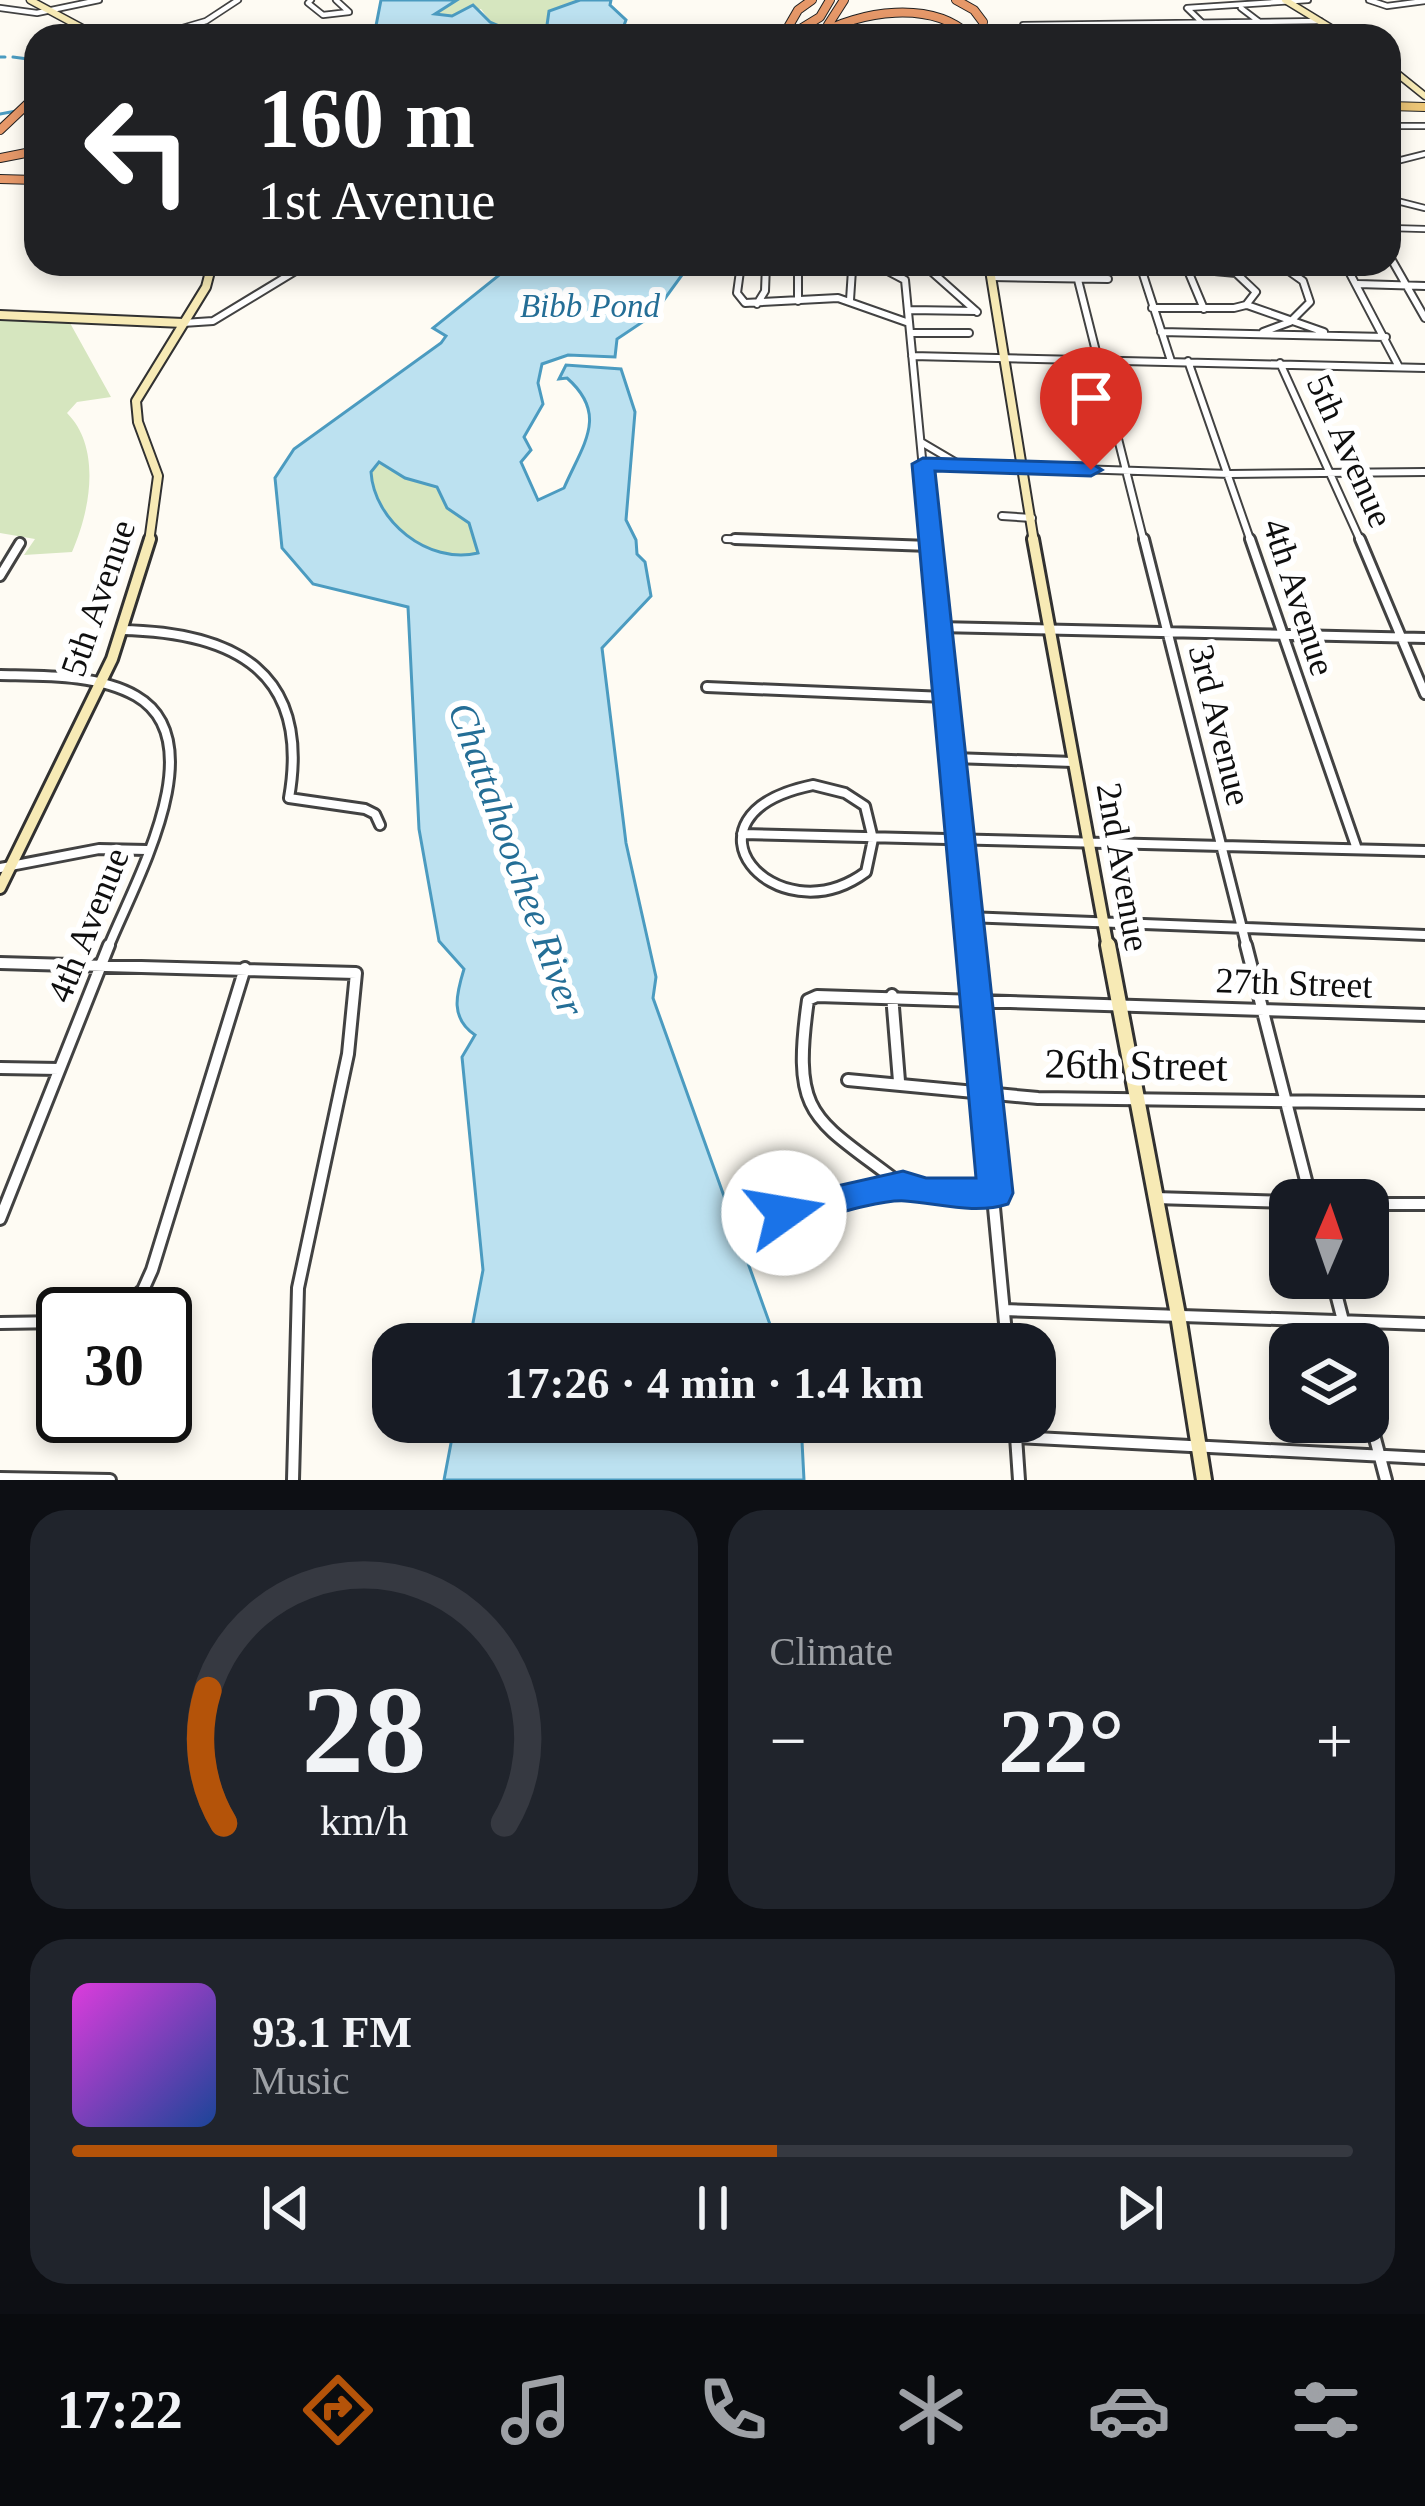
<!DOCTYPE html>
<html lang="en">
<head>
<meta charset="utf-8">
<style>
	body { margin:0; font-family:Georgia,serif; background:#20242c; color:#f1f3f6; height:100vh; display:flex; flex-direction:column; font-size:45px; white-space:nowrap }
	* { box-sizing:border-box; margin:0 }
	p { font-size:39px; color:#9ea1a6 }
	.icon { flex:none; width:66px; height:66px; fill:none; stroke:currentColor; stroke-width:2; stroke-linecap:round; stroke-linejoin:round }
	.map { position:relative; height:1480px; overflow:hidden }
	.panel { display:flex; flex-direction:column; gap:30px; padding:30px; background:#0d0f14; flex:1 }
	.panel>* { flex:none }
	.hud { position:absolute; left:24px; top:24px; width:1377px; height:252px; border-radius:36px; box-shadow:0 6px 18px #0003; background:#202124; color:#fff; overflow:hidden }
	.needle { width:78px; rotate:2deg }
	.controls { position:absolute; left:1269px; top:1179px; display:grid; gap:24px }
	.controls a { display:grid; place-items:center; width:120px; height:120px; border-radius:24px; background:#171b24; box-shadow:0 6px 18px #0003; font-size:60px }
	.speed { position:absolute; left:36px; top:1287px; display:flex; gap:24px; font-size:60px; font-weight:700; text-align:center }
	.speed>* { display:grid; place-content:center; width:156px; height:156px; border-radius:50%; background:#171b24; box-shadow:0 6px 18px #0003; line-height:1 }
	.speed .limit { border:6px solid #111; border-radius:18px; background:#fff; color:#111 }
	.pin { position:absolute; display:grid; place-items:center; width:102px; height:102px; color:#fff; margin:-123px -51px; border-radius:50% 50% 50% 0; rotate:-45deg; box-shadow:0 0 12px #0007 }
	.pin .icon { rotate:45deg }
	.me { position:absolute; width:132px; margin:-66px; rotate:77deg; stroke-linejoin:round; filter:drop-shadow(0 0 9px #0008) }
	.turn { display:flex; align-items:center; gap:42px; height:252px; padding:0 36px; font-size:54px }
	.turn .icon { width:156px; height:156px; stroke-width:2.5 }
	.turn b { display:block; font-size:84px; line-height:102px }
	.big { font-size:90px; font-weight:700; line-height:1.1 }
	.panel .widget { flex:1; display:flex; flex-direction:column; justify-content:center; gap:18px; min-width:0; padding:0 42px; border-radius:36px; background:#20242c }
	.panel .dial { align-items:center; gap:0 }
	.dial svg { height:312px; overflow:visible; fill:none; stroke:#363941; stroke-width:7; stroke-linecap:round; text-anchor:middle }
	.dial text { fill:#f1f3f6; stroke:none }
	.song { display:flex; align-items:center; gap:36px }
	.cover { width:144px; height:144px; border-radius:18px; background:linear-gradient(135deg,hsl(300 70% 55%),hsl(220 70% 35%)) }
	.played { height:12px; border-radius:6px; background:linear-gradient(90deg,#b45309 55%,#363941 55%) }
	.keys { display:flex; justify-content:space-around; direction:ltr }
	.heat { display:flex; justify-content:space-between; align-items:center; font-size:66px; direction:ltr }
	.panel .tiles { flex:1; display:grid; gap:30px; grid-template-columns:1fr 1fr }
	.widget:last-child { grid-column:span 2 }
	.trip { position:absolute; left:372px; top:1323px; width:684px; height:120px; border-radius:36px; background:#171b24; box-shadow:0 6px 18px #0003; font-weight:700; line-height:120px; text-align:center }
	.dock { display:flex; height:192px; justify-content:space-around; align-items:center; background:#090b0e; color:#9ea1a6 }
	.dock .icon { width:84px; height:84px }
	.dock .current { color:#b45309 }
	.dock b { font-size:54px; color:#f1f3f6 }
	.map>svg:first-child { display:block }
	.green { fill:#d6e6bf }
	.water { fill:#bce1f0; stroke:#4b9bc0; stroke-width:3; fill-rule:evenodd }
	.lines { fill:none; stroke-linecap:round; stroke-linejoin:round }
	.stream { stroke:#4b9bc0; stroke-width:3 }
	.street-far3-casing { stroke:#424242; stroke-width:8 }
	.street-far2-casing { stroke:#424242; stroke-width:10 }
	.street-far1-casing { stroke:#424242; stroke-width:14 }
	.street-casing { stroke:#424242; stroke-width:16 }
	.secondary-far3-casing { stroke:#313131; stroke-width:9 }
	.secondary-far2-casing { stroke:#313131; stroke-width:12 }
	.secondary-far1-casing { stroke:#313131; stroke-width:16 }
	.secondary-casing { stroke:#313131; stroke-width:20 }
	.primary-casing { stroke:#202020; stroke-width:10 }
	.highway-casing { stroke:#202020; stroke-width:10 }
	.street-far3 { stroke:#fff; stroke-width:4.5 }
	.street-far2 { stroke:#fff; stroke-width:6 }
	.street-far1 { stroke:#fff; stroke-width:8 }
	.street { stroke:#fff; stroke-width:10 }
	.secondary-far3 { stroke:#f7eab5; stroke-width:6 }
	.secondary-far2 { stroke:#f7eab5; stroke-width:8 }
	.secondary-far1 { stroke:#f7eab5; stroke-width:10 }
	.secondary { stroke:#f7eab5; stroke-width:14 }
	.primary { stroke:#ebc576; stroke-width:8 }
	.highway { stroke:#e69869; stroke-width:8 }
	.route { fill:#1a73e8; stroke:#114b97; stroke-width:3 }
	.labels { text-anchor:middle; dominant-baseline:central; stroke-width:12; stroke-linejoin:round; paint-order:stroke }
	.far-water-label { font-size:33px; font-style:italic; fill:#246e96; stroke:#fff }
	.street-label { font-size:36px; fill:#0f0f0f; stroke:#fff }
	.water-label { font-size:39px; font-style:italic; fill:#246e96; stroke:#fff }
	.near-street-label { font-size:42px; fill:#0f0f0f; stroke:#fff }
</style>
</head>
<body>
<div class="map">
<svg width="1425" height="1480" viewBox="0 0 1425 1480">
	<rect width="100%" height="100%" fill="#fefbf3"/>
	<path class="green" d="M457,0H580C549,32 514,57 481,9L452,16L434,13Z
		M0,316L70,323L111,397L77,402L67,413C102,448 90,511 72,552L24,555L35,539L0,533Z
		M378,462L405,478L437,487L447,508L469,523L478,553C428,566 374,520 371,472Z"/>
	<path class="water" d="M381,0H457L435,14L452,16L473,5L490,22L522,36H374Z
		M580,0H611L610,5L626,20L620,36H533L546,32L549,11Z
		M513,264H690L653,315L617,339L615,357L568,355L542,364L538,383L543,404L524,437L531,450L521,462L538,500L564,488C583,444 609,415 567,378L559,379L566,365L621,369L635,412L626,520L636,540L637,554L645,562L651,596L602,648L626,843L656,977L653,998L777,1344H469L483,1270L462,1057L475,1035C450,1018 456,995 464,969L439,941L419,829L408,607L313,584L282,548L275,478L294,449L441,343L446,336L433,328ZM379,462L405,478L437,487L447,508L469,523L478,553C428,565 374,521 371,472Z
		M455,1422H801L804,1480H444Z"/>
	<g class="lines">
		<path class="stream" d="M0,57H5
			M13,57L35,60
			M0,114L16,111"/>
		<defs>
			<path id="street-far3" d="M311,0L308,3L323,15L349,12L336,0
				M1369,0L1387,6L1425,1
				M0,8L37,13L99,0
				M1241,8L1278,36
				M155,36L206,21L238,0
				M1021,36L1023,25L1320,21
				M1216,36L1187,8L1308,0
				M1389,126H1425
				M1389,163L1425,154
				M1389,199L1425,208
				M1389,228L1425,229"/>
			<path id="street-far2" d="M1389,255L1425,318
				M741,264L737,293L745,303L838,298L909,323
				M798,264V301
				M809,264L888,271L905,280L930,542
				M923,264L977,312
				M1074,264L1144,542
				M1140,264L1236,273L1256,292L1246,305L1234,308H1152
				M1345,264L1399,367
				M1140,265L1171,361
				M1186,266L1204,309
				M1236,273L1250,264
				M992,277L1108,279
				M1358,284L1425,286
				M850,300L852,270
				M757,304L765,291L766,264
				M1247,305L1324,332
				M909,310L976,311
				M183,323L213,321L307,264
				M1161,332L1386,337
				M1263,332L1290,322L1310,302L1303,281L1279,264
				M913,333H969
				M912,356L1425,368
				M1188,361L1251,542
				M1280,363L1361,542
				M921,442L955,462
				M923,464L1230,474L1425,472
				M1002,516L1032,518
				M726,539L822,542"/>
			<path id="street-far1" d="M735,539L930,546
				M930,539L969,948
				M1144,539L1247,948
				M1250,539L1357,849
				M1360,539L1425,694
				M0,576L20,543
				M937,627L1425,638
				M121,630C235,632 311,672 289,798L365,809L375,814L380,825
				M0,675C43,676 97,674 136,696C216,742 133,885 108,948
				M707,687L945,697
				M953,758L1073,762
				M813,785L845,793L865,806L873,839L866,872C775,939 668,815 813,785Z
				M742,834L1425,851
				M0,868L99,849L147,850
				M967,917L1425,935"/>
			<path id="street" d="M969,945L1007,1344
				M1246,945L1311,1200
				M0,963L356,973L348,1054L298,1288L293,1480
				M892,995L899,1081
				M0,1068L59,1069
				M848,1080L1038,1098L1425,1103
				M903,1186C814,1117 791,1120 808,1000L817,996L1425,1015
				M1155,1198L1290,1202
				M1368,1204H1425
				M784,1213L903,1186L926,1193H995
				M0,1219L109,945
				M1332,1278L1349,1344
				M1004,1310L1425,1324
				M117,1314L143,1290L152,1270L245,968
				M0,1323L63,1322
				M1368,1412L1386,1480
				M1015,1422L1019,1480
				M1016,1437L1425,1458
				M0,1478L110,1480"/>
			<path id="secondary-far3" d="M30,0L97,36
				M1285,0L1344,36
				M1389,67L1425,96"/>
			<path id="secondary-far2" d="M989,264L1034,542
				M0,315L183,323
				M149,542L158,476L138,422L136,401L206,287L212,264"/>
			<path id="secondary-far1" d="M1033,539L1108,948
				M0,888L112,659L150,539"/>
			<path id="secondary" d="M1108,945L1178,1315L1204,1480"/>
			<path id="primary" d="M1389,106L1425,107"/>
			<path id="highway" d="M956,0L974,10L983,22
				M828,25L844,0
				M783,36L798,10L812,0
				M789,36L820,17L830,0
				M816,36C860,10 932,0 970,36
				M0,130L36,96
				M0,158L36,151
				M0,179L36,180"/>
		</defs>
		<use href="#street-far3" class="street-far3-casing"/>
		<use href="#street-far2" class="street-far2-casing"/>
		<use href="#street-far1" class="street-far1-casing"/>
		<use href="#street" class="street-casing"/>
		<use href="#secondary-far3" class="secondary-far3-casing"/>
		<use href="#secondary-far2" class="secondary-far2-casing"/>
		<use href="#secondary-far1" class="secondary-far1-casing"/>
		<use href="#secondary" class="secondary-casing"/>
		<use href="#primary" class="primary-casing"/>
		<use href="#highway" class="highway-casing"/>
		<use href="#street-far3" class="street-far3"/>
		<use href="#street-far2" class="street-far2"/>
		<use href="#street-far1" class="street-far1"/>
		<use href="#street" class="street"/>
		<use href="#secondary-far3" class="secondary-far3"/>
		<use href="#secondary-far2" class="secondary-far2"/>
		<use href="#secondary-far1" class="secondary-far1"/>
		<use href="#secondary" class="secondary"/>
		<use href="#primary" class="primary"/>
		<use href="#highway" class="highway"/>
	</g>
	<path class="route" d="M923,458L1091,463L1102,470L1091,476L935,471L1013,1193L1008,1204C974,1215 938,1203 905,1201C878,1199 813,1221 784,1228L771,1224L766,1213L771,1203L784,1198L903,1171L926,1178H976L912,464Z"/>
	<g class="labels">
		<g class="far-water-label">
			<text x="590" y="306">Bibb Pond</text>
		</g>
		<g class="street-label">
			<text transform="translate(1350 451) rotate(66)">5th Avenue</text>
			<text transform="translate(1299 597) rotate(72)">4th Avenue</text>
			<text transform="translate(98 598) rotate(-71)">5th Avenue</text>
			<text transform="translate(1220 725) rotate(76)">3rd Avenue</text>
			<text transform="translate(1123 867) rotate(80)">2nd Avenue</text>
			<text transform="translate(88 925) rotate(-68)">4th Avenue</text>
			<text transform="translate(1294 983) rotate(2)">27th Street</text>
		</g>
		<g class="water-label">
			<text transform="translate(517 859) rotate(70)">Chattahoochee River</text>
		</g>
		<g class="near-street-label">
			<text transform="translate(1136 1065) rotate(1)">26th Street</text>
		</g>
	</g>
</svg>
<div class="controls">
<a><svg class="needle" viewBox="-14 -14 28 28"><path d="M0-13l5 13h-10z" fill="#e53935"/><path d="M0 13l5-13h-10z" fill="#9ea1a6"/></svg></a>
<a><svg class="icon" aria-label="layers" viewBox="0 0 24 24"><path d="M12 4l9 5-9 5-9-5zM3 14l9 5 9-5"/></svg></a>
</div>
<div class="speed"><div class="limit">30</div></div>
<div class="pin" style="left:1091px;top:470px;background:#d93025"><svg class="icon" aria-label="arrive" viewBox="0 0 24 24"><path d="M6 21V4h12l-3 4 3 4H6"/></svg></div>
<svg class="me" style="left:784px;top:1213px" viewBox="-20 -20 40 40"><circle r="19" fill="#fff"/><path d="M0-13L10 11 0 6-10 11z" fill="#1a73e8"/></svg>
<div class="trip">17:26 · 4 min · 1.4 km</div>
<div class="hud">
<div class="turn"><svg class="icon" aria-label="left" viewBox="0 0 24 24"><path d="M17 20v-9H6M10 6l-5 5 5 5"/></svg><div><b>160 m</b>1st Avenue</div></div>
</div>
</div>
<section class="panel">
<div class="tiles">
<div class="widget dial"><svg viewBox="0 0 100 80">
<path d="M14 69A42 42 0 1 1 86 69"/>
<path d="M14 69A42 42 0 0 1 10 35" stroke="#b45309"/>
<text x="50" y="56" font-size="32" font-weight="700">28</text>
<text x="50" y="72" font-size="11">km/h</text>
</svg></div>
<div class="widget"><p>Climate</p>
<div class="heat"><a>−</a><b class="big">22°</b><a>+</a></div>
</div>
<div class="widget">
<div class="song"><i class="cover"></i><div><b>93.1 FM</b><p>Music</p></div></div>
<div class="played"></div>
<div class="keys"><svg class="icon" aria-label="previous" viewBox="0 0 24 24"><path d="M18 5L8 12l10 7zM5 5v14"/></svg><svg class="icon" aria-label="pause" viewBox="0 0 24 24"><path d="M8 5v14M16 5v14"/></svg><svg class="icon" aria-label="next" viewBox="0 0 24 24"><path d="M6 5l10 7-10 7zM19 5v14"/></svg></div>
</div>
</div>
</section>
<nav class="dock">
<b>17:22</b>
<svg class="icon current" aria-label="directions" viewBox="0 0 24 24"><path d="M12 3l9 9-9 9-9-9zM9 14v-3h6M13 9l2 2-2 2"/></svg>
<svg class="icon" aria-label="music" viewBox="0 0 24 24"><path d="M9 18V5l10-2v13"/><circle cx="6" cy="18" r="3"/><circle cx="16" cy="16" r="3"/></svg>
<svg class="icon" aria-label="phone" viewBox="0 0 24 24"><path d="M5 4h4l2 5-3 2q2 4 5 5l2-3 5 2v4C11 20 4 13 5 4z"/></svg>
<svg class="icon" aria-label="climate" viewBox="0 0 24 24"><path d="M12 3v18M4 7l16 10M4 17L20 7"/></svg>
<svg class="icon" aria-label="car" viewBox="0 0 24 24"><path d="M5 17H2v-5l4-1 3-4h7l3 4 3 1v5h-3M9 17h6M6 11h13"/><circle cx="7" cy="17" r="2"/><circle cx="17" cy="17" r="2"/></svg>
<svg class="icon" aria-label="filters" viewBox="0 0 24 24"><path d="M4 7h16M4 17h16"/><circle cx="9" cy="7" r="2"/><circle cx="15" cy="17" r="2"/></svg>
</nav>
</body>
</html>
